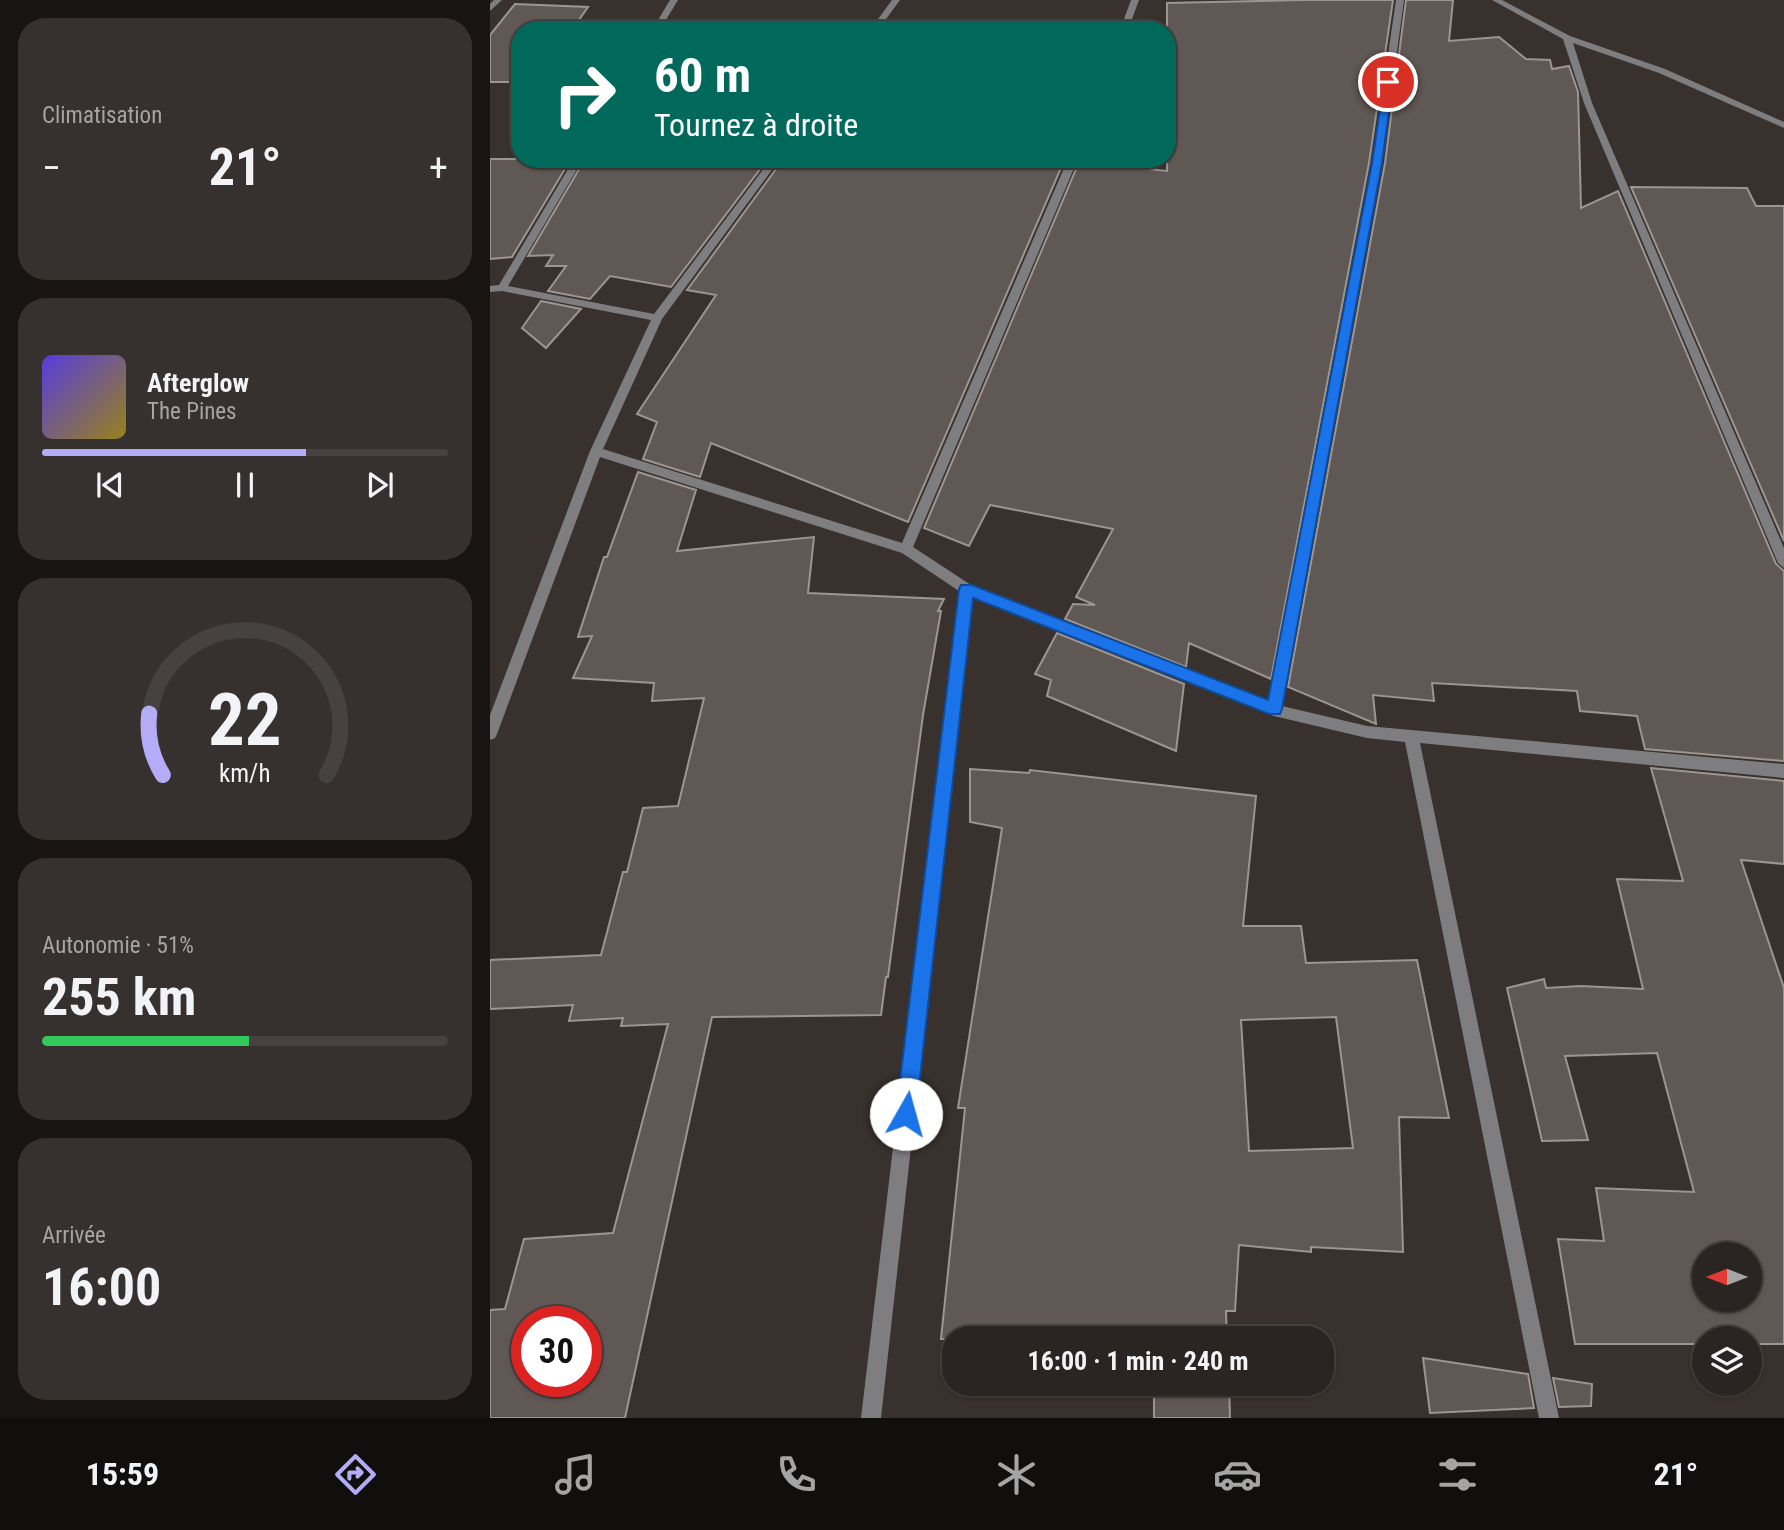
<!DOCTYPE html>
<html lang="fr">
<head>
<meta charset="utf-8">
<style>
	body { margin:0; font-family:"Roboto Condensed",sans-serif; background:#36312f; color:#f1f3f6; height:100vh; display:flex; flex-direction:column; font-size:26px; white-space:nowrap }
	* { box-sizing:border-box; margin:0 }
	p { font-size:23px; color:#a5a5a5 }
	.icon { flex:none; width:38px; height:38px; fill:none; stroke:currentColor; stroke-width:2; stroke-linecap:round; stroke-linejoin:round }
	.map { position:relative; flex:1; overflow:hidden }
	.drawer { display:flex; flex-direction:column; gap:18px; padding:18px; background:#171413; width:490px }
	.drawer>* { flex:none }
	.guide { position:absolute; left:21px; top:21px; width:665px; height:147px; border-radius:28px; box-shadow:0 2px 5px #0004,0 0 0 2px #464240; background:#00695c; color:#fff; overflow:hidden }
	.needle { width:46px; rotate:270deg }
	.controls { position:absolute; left:1202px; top:1242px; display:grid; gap:14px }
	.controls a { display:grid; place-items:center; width:70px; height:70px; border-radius:50%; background:#2a2522; box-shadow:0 2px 5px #0004,0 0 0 2px #464240; font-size:35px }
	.speed { position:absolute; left:21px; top:1306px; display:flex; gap:14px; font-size:35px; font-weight:700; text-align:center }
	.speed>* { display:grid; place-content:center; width:91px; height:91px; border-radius:50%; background:#2a2522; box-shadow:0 2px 5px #0004,0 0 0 2px #464240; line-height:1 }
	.speed .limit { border:10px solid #d22; background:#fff; color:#111 }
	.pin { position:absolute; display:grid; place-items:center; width:60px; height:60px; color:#fff; margin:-30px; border:4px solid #fff; border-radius:50%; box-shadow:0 2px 7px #0007 }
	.me { position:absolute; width:77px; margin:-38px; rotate:7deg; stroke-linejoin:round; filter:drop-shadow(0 0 5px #0008) }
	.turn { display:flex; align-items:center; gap:24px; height:147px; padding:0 28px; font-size:32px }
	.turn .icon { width:91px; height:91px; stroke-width:2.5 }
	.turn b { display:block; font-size:49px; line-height:60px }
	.big { font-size:52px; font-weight:700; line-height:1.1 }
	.drawer .card { flex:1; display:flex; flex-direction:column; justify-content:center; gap:10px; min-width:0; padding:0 24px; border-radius:28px; background:#36312f }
	.drawer .dial { align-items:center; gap:0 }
	.dial svg { height:182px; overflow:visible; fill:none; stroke:#464240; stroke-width:7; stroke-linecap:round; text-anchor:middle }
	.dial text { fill:#f1f3f6; stroke:none }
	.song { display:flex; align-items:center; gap:21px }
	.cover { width:84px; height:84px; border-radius:10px; background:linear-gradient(135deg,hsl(250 70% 55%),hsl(50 70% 35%)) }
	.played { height:7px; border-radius:4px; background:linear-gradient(90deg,#b5acf8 65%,#464240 65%) }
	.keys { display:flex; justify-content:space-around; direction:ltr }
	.heat { display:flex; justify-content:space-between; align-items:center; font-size:38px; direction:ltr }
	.charge { height:10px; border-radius:5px; background:linear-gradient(90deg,#34c759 51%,#464240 0) }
	.trip { position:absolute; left:452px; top:1326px; width:392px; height:70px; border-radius:28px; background:#2a2522; box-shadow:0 2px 5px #0004,0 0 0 2px #464240; font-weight:700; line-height:70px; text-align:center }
	.tabs { display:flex; height:112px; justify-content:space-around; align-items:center; background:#110f0e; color:#a5a5a5 }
	.tabs .icon { width:49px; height:49px }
	.tabs .on { color:#b5acf8 }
	.tabs b { font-size:32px; color:#f1f3f6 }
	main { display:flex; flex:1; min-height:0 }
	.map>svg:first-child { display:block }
	.building { fill:#605854; stroke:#9d9590; stroke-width:2; fill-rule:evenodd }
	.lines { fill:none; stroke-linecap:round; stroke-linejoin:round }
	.minor { fill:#7e7e81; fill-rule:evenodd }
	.route { fill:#1a73e8; stroke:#114b97; stroke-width:2 }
</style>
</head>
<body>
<main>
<section class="drawer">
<div class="card"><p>Climatisation</p>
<div class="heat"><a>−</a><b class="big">21°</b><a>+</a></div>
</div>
<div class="card">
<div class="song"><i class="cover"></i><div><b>Afterglow</b><p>The Pines</p></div></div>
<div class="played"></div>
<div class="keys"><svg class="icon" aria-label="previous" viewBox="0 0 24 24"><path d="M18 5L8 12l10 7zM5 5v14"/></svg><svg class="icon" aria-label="pause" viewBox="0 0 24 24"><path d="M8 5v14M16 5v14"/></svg><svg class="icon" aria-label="next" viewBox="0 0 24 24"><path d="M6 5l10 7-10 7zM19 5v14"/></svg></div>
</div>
<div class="card dial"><svg viewBox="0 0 100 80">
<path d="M14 69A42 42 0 1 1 86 69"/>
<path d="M14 69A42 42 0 0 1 8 42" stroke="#b5acf8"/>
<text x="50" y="56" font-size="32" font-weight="700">22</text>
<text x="50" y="72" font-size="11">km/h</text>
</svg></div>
<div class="card"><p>Autonomie · 51%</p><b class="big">255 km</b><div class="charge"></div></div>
<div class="card"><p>Arrivée</p><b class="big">16:00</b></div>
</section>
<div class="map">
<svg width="1294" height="1418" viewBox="0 0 1294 1418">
	<rect width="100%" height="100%" fill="#38312d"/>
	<path class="building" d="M813,0H903L879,163L781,679L699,643L696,667L575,619L583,604L605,605L586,597L623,529L500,505L479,546L434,528L589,162L677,171V3Z
		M916,0H963L959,41L1009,37L1036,59L1060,60L1062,69L1079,66L1088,92L1091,208L1128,191L1286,564L1294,571V761L1155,749L1147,716L1090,711L1087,691L942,683L944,701L883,695L886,724L798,687L895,163Z
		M25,4L98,7L82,30H30V82H0V35Z
		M0,159H81L22,257L0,259Z
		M95,159H224L274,164L181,287L120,276L100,299L58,291L76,266H56L63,255L38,256Z
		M325,159L574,161L418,522L221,443L210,477L153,459L167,422L147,414L226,295L197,290L289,165L320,168Z
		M1141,187L1257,188L1266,206H1294V541Z
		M51,301L91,309L56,348L32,328Z
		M148,472L206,490L187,551L324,537L318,593L454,599L448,611H451L433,715L398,977H396L391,1015L222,1017L135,1418H0V1310L15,1309L34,1239L123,1233L178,1024L131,1026L133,1018L79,1021L83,1005L0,1009V960L111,955L133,872H137L153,808L188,806L214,698L162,701L164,683L83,678L102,636L88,637L114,557H117ZM37,1321H96V1381H37Z
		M567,633L694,684L686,751L557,696L561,680L545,674Z
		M1161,768L1294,781V864L1251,860L1294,988V1344H1260V1339H1214V1344H1085L1068,1239L1114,1241L1106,1188L1204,1192L1167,1053L1075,1056L1098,1140L1052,1141L1017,988L1054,979L1056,988L1091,986L1153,989L1127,879L1193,881ZM1214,1255H1260V1300H1214Z
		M480,769L539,773L540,770L766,796L753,926H811L816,963L927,960L959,1118L909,1117L913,1252L821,1247V1252L749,1245L745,1311H736L737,1339H451L475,1108H468L512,828L480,822ZM846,1017L863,1148L759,1151L751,1020Z
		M933,1358L1038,1374L1044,1408L940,1413Z
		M1063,1378L1102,1384L1101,1406L1069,1407Z
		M664,1384H739L740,1418H664Z"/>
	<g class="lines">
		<path class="minor" d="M4,0H12L0,11V4Z
			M180,0H188L170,30H162Z
			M402,0H410L388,30H380Z
			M641,0H649L638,30H630Z
			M906,0H914L892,163L792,706L877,726L1294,764V778L930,743L1069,1418H1049L915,742L877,738L784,716L482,597L391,1418H371L469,591L412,553L110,457L7,734L5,738L0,740V715L100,451L161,320L12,291L0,292V286L9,285L84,159H93L18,286L164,314L281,159H290L172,319L113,449L412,543L578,159H588L423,547L481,585L779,702L882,163Z
			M1002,0H1012L1080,36L1175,69L1294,122V128L1169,73L1083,43L1102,103L1294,548V568L1288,563L1094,103L1073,39Z"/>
	</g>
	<path class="route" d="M898,79L903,82L892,163L792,709L790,714H779L483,598L426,1114L423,1121L416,1124L409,1121L406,1114L469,589L471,585H482L778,700L882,163L894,82Z"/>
</svg>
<div class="controls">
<a><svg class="needle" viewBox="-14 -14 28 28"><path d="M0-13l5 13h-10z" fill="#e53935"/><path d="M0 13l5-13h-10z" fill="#a5a5a5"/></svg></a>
<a><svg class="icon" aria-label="layers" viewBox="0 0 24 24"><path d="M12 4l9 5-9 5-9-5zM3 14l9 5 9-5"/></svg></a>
</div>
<div class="speed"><div class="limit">30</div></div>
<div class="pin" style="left:898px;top:82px;background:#d93025"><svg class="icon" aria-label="arrive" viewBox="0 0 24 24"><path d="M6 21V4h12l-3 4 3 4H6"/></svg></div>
<svg class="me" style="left:416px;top:1114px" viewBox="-20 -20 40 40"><circle r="19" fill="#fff"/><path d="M0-13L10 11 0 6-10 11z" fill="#1a73e8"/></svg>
<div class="trip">16:00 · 1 min · 240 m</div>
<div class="guide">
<div class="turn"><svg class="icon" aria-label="right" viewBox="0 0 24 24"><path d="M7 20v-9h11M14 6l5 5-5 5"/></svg><div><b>60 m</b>Tournez à droite</div></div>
</div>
</div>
</main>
<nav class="tabs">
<b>15:59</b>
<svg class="icon on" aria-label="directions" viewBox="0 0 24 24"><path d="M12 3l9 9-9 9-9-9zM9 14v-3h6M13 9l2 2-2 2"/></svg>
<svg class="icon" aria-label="music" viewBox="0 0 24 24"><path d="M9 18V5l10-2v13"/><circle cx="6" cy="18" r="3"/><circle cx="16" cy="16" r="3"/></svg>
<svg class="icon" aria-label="phone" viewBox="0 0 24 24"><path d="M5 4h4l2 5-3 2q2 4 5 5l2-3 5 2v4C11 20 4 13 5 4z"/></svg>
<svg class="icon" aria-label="climate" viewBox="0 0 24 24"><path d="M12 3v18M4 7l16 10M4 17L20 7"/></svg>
<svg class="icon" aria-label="car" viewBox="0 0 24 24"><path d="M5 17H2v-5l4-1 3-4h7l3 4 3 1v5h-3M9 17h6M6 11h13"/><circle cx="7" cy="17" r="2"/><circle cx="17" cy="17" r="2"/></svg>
<svg class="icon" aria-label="filters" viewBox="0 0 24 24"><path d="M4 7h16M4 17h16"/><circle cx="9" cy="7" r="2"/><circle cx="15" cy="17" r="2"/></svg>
<b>21°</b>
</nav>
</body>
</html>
